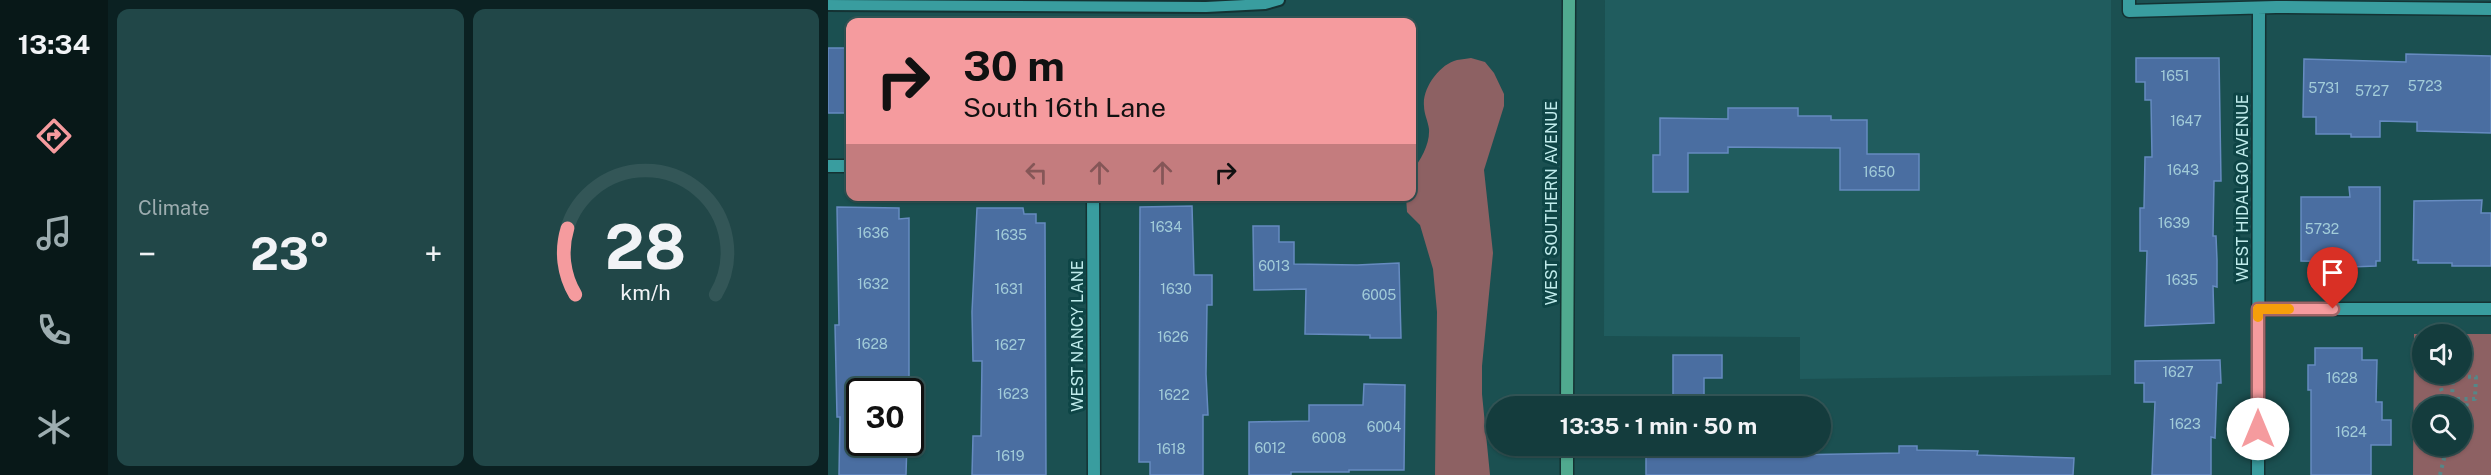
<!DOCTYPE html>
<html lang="en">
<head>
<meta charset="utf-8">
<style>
	body { margin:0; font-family:"Public Sans",sans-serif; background:#214748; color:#f1f3f6; height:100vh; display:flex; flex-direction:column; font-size:22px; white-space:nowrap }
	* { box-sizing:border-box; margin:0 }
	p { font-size:20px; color:#9dadb0 }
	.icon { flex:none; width:33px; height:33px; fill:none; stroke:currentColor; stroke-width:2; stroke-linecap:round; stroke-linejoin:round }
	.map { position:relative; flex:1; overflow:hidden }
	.drawer { display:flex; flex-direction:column; gap:9px; padding:9px; background:#0b2122; width:720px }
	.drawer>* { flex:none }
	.banner { position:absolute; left:18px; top:18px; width:570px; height:183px; border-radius:12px; box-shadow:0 2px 4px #0004,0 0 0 2px #335657; background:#f59b9e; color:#111; overflow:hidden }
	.fabs { position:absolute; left:1584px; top:324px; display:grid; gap:12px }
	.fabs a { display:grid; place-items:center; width:60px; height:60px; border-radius:50%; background:#143c3d; box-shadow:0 2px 4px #0004,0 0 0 2px #335657; font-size:30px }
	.speed { position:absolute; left:18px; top:378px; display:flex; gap:12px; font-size:30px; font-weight:700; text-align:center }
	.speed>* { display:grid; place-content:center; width:78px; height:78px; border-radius:50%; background:#143c3d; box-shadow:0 2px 4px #0004,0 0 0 2px #335657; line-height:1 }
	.speed .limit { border:3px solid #111; border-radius:9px; background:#fff; color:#111 }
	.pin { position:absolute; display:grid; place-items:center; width:51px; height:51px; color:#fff; margin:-62px -26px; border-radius:50% 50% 50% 0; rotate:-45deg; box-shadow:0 0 6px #0007 }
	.pin .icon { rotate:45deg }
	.me { position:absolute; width:66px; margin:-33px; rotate:0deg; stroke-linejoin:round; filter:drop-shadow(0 0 4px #0008) }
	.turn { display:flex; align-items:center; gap:21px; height:126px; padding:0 18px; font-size:27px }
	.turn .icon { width:78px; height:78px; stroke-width:2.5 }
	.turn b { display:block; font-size:42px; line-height:51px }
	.lanes { display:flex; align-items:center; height:57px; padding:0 18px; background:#0003; justify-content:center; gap:30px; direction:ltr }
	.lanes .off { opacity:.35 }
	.big { font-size:45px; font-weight:700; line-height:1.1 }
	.drawer .card { flex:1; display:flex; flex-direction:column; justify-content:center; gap:9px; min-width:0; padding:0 21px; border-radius:12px; background:#214748 }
	.drawer .dial { align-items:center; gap:0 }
	.dial svg { height:156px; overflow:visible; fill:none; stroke:#335657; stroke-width:7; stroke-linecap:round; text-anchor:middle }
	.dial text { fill:#f1f3f6; stroke:none }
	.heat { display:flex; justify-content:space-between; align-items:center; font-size:33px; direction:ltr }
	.drawer .tiles { flex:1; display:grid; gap:9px; grid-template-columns:repeat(2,1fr) }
	.trip { position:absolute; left:658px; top:396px; width:345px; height:60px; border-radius:30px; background:#143c3d; box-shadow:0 2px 4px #0004,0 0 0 2px #335657; font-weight:700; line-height:60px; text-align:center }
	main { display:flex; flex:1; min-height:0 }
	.tab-bar { display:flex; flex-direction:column; width:108px; justify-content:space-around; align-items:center; background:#081818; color:#9dadb0 }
	.tab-bar .icon { width:42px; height:42px }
	.tab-bar .current { color:#f59b9e }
	.tab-bar b { font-size:27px; color:#f1f3f6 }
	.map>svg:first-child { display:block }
	.built { fill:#205c5e }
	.green { fill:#8d6163; fill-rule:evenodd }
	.building { fill:#4a6ea1; stroke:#668bc0; stroke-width:1.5 }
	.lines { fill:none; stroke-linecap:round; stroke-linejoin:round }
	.lane-casing { stroke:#143233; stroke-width:14 }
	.street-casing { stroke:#143233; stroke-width:15 }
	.secondary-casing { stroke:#143233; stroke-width:15 }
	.path { stroke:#558788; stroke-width:4; stroke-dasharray:3 4.5; stroke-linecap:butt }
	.lane { stroke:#399d9f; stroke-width:10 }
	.street { stroke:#399d9f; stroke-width:12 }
	.secondary { stroke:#50aa8f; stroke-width:12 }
	.route-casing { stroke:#9f6567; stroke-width:15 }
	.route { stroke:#f59b9e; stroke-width:10 }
	.slow { stroke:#f59e0b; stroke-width:10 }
	.labels { text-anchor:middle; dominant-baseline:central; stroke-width:6; stroke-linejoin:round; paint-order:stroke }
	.number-label { font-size:14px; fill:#a2ccd9 }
	.street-label { font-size:16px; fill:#c0ecec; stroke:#0e4546 }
</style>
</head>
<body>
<main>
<nav class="tab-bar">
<b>13:34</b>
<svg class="icon current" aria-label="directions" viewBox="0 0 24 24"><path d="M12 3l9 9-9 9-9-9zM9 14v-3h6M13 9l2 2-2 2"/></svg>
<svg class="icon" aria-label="music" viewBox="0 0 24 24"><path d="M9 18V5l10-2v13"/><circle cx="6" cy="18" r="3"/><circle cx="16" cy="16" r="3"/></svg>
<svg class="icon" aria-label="phone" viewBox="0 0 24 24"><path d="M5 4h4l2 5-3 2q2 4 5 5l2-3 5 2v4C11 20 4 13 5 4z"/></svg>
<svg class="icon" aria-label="climate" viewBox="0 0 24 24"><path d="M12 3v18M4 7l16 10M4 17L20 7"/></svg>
</nav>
<section class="drawer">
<div class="tiles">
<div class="card"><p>Climate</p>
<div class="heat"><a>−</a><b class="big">23°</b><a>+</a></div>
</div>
<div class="card dial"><svg viewBox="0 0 100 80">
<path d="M14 69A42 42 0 1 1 86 69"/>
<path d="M14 69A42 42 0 0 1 10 35" stroke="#f59b9e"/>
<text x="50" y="56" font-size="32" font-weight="700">28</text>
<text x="50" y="72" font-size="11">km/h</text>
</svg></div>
</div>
</section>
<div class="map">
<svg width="1663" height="475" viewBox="0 0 1663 475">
	<rect width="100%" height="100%" fill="#1b5051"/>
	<path class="built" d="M777,0H1283V375L972,379V337L776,336Z"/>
	<path class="green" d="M643,58L657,62L666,73L676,94V106L656,170L665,253L654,366V394L662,475H607L609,312L605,269L592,225L579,212L578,197L584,196V171C593,160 602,144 601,129C600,121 596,114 596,106C594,88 612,64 629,60C634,59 639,59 643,58Z
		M1586,334H1663V475H1585ZM1594,334H1634V374H1594ZM1594,406H1634V446H1594Z"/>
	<path class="building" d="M0,48H22V113H0Z
		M1578,54L1663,56V133L1589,131V122L1552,121V137H1523V134H1488V117H1475L1476,59L1578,62Z
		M1308,58H1391L1393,181H1386L1385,236H1388L1389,260V287L1385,286L1386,323L1317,326L1319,251H1312V208H1316L1317,157H1324L1323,100H1317V82H1308Z
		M900,108H970V116H1003V120H1039V154H1091V190H1012V148L900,147V153H860V192H825V155H832V118L900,119Z
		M1521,187H1552V261H1548V266L1523,267V262L1473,261V197H1522Z
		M1654,200L1653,213H1663V266H1624V263H1590V260H1585L1586,201Z
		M364,206L366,275H384V305H379L378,374L380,415H375V475H322V462H311L312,207Z
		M9,207L71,208V219L81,218V392H32V442H79L78,475H11L12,417H9L7,325H11Z
		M149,208H195L196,214H208V223H217L218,475H144L145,436H153L154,361H145L144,312Z
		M425,226H451V242H466V264L529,265L571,263L573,338H542V335L477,334L478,289L426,290Z
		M1487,348H1534V360H1549L1548,402H1554V420H1563V445H1543V475H1483V390H1480V365H1487Z
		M845,355H894V378H876V402H845Z
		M1392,360L1393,383H1389L1387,438L1383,437V475H1324L1327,402H1316V383H1307V361Z
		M536,384L577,385L576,470H521V472H463V475H421V422L481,421V405H535Z
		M868,446H911V452L961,451V455L1071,453V446H1089V450L1150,451L1149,455L1246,458L1245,475H818V454L868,453Z"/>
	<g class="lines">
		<defs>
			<path id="lane" d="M0,5L378,7L437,4L451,0"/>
			<path id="street" d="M1301,0V11L1448,7L1663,9
				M0,166H22
				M265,196L266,475
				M1430,309H1663
				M1430,475L1431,8"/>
			<path id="secondary" d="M739,406L741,0
				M739,475V446"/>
		</defs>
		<use href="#lane" class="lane-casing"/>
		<use href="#street" class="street-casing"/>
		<use href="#secondary" class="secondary-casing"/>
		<path class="path" d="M1608,374L1619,406
			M1625,376L1648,377L1647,399H1624Z
			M1634,420L1638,415L1639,399
			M1612,475L1619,446"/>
		<use href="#lane" class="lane"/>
		<use href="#street" class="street"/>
		<use href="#secondary" class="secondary"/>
	</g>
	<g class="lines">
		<defs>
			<path id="route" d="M1430,429V309H1505"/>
		</defs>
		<use href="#route" class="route-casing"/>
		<use href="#route" class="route"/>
		<path class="slow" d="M1430,317V309H1461"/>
	</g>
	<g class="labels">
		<g class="number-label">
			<text x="1347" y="76">1651</text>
			<text x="1597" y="86">5723</text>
			<text x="1496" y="88">5731</text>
			<text x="1544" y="91">5727</text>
			<text x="1358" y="121">1647</text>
			<text x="1355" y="170">1643</text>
			<text x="1051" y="172">1650</text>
			<text x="1346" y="223">1639</text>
			<text x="338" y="227">1634</text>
			<text x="1494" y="229">5732</text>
			<text x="45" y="233">1636</text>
			<text x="183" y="235">1635</text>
			<text x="446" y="266">6013</text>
			<text x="1354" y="280">1635</text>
			<text x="45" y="284">1632</text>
			<text x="181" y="289">1631</text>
			<text x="348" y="289">1630</text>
			<text x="551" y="295">6005</text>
			<text x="345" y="337">1626</text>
			<text x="44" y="344">1628</text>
			<text x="182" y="345">1627</text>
			<text x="1350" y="372">1627</text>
			<text x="1514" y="378">1628</text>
			<text x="185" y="394">1623</text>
			<text x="346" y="395">1622</text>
			<text x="1357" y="424">1623</text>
			<text x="556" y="427">6004</text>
			<text x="1523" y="432">1624</text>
			<text x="501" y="438">6008</text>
			<text x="442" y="448">6012</text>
			<text x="343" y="449">1618</text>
			<text x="182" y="456">1619</text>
		</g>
		<g class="street-label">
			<text transform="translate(1414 188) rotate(-90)">WEST HIDALGO AVENUE</text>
			<text transform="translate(723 203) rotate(-90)">WEST SOUTHERN AVENUE</text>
			<text transform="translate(249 336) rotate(-90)">WEST NANCY LANE</text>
		</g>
	</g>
</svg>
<div class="fabs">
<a><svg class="icon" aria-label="sound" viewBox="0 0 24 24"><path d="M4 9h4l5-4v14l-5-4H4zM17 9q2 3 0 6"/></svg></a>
<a><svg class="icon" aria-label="search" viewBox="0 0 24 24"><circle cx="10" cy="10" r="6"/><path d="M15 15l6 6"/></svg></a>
</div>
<div class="speed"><div class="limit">30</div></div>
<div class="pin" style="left:1505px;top:309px;background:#d93025"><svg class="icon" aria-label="arrive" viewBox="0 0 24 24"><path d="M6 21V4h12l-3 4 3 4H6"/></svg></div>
<svg class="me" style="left:1430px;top:429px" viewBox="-20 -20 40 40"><circle r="19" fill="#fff"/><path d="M0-13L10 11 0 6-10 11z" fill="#f59b9e"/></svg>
<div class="trip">13:35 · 1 min · 50 m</div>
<div class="banner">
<div class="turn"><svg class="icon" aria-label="right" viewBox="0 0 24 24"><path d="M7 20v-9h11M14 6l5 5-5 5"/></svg><div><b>30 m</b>South 16th Lane</div></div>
<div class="lanes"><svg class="icon off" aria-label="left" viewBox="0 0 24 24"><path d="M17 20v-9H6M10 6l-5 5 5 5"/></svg><svg class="icon off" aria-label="ahead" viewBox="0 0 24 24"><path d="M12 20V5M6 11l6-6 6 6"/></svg><svg class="icon off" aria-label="ahead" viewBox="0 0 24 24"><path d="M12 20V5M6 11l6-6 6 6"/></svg><svg class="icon" aria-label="right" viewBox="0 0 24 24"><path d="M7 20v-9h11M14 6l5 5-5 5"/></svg></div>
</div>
</div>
</main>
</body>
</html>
